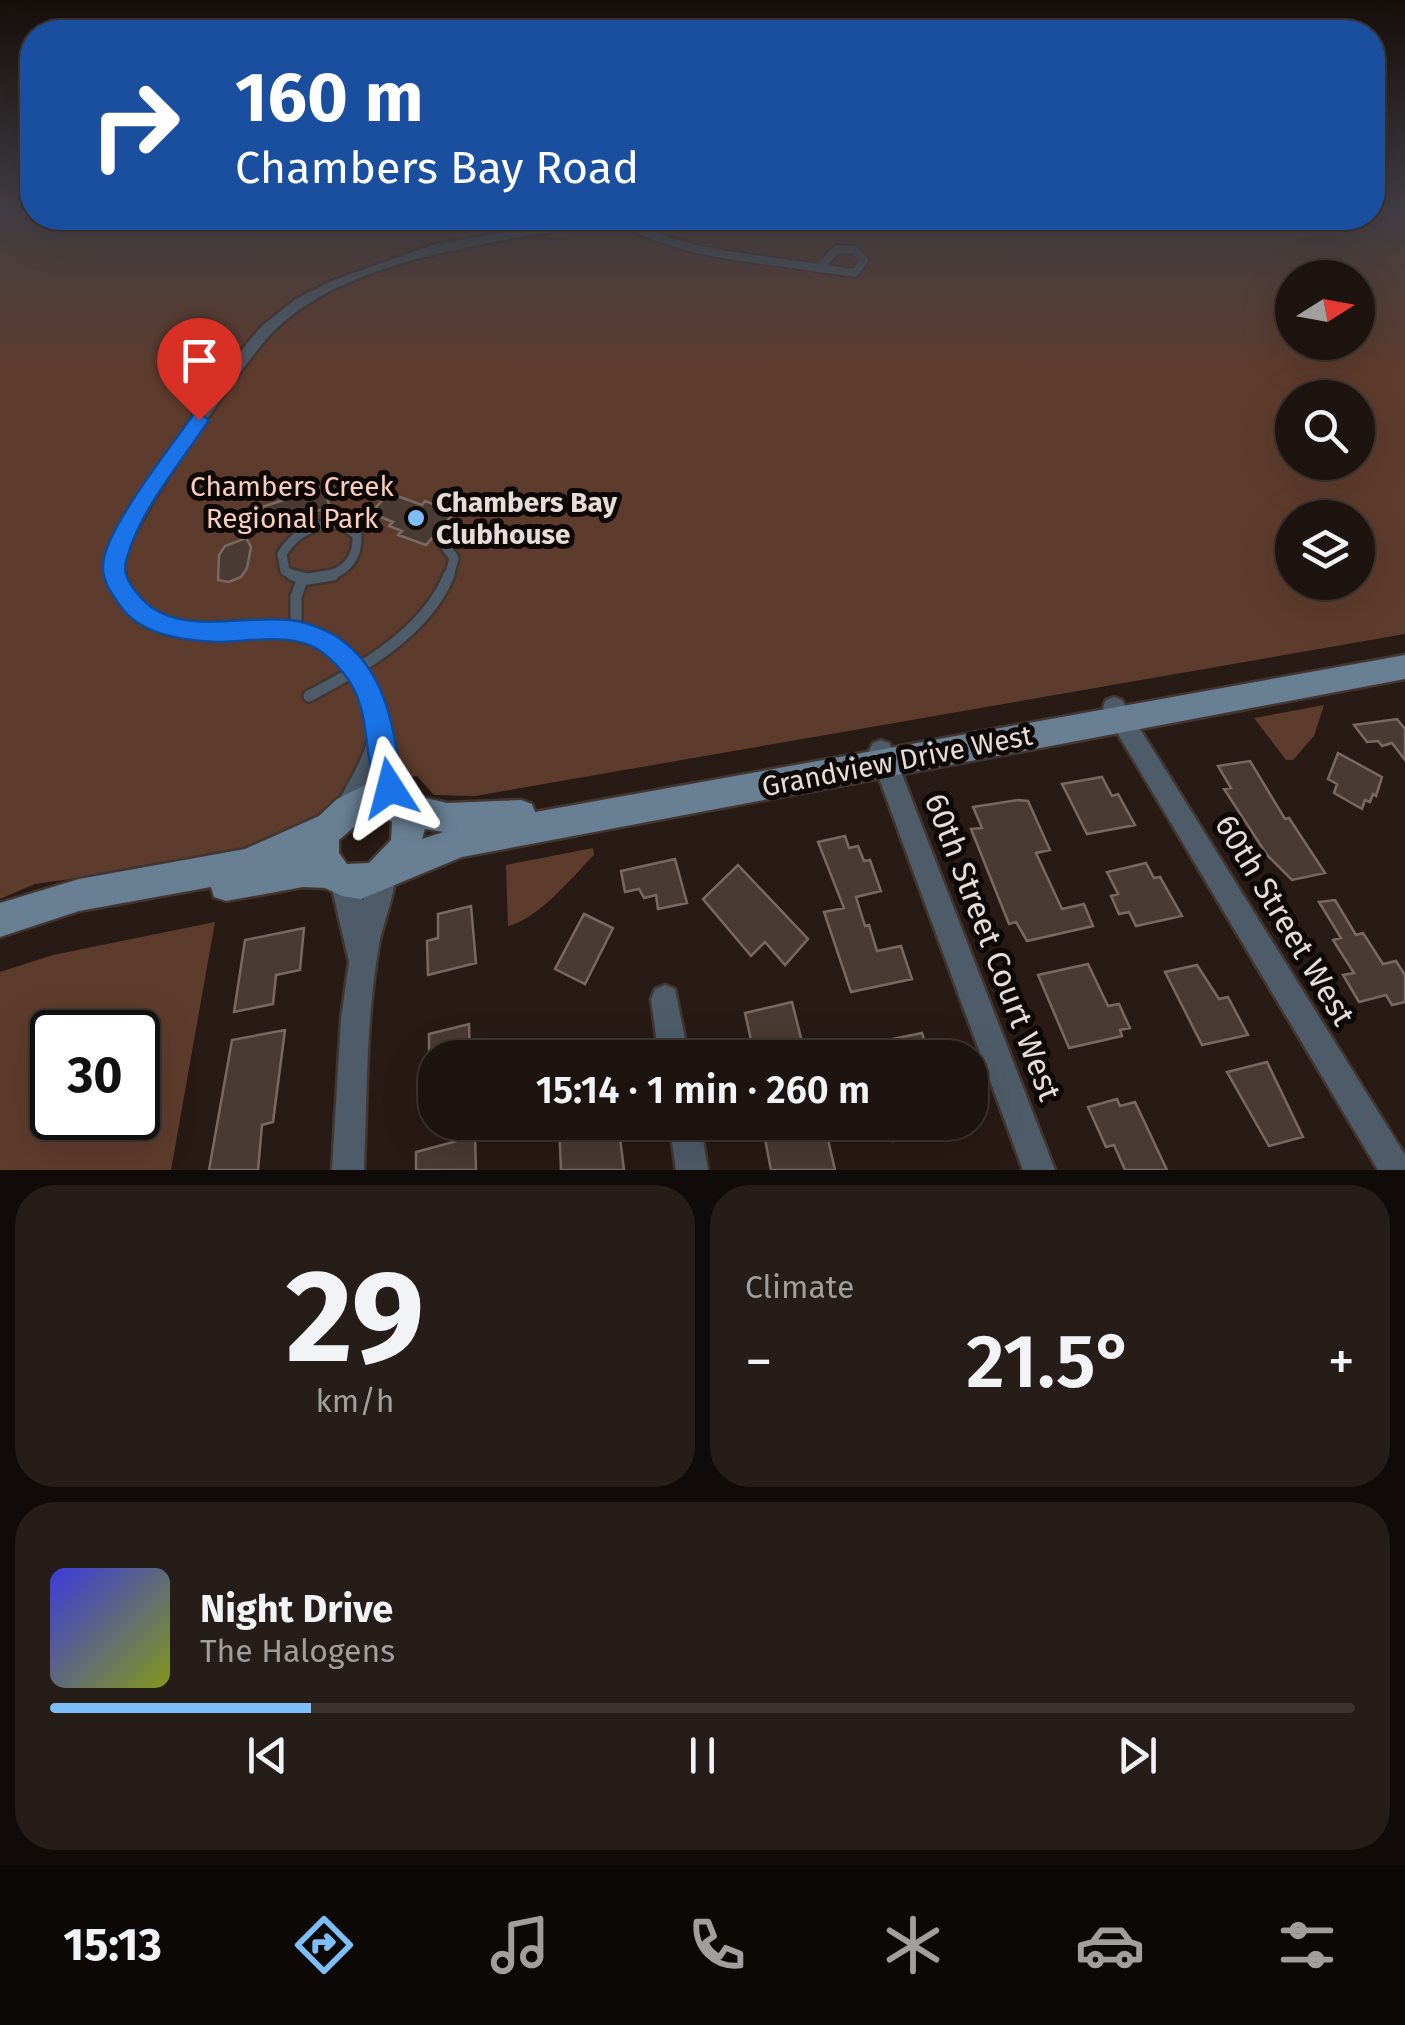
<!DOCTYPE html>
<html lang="en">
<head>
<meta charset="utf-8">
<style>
	body { margin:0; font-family:"Fira Sans",sans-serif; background:#261d18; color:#f1f3f6; height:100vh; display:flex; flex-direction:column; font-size:38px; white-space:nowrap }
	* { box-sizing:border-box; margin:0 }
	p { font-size:32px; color:#a19e9e }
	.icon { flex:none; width:55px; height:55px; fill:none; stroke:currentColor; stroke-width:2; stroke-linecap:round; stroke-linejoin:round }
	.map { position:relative; height:1170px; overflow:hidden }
	.drawer { display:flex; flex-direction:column; gap:15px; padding:15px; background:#100b08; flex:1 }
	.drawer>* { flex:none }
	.top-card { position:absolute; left:20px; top:20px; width:1365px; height:210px; border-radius:40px; box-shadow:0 10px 40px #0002,0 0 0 2px #3c332f; background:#1a4fa0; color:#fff; overflow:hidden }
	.needle { width:65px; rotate:79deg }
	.tools { position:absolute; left:1275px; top:260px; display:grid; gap:20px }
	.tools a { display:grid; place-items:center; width:100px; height:100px; border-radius:50%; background:#1e140f; box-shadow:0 10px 40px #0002,0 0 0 2px #3c332f; font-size:50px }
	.speed { position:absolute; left:30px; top:1010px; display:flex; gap:20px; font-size:50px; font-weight:700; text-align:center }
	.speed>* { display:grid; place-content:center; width:130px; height:130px; border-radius:50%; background:#1e140f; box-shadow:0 10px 40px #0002,0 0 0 2px #3c332f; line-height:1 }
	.speed .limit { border:5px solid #111; border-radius:15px; background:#fff; color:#111 }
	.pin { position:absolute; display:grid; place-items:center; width:85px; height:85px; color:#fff; margin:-102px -42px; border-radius:50% 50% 50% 0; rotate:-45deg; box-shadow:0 0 10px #0007 }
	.pin .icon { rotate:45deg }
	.me { position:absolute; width:110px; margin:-55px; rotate:351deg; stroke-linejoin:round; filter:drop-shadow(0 0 8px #0008) }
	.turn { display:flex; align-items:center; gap:35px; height:210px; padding:0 50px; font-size:45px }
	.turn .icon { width:130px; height:130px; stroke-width:2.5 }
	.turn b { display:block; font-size:70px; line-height:85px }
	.big { font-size:75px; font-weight:600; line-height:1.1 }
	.drawer .card { flex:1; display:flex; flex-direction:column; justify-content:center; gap:15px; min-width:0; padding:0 35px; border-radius:40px; background:#261d18 }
	.drawer .dial { align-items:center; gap:0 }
	.dial b { font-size:130px; line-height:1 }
	.song { display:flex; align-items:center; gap:30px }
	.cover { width:120px; height:120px; border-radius:15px; background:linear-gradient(135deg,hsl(240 70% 55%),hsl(70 70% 35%)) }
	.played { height:10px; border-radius:5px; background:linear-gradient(90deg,#7dbef9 20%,#3c332f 20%) }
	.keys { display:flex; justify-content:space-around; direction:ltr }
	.heat { display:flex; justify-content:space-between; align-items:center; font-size:55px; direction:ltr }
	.drawer .tiles { flex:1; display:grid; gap:15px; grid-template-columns:1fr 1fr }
	.card:last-child { grid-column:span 2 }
	.trip { position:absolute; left:418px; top:1040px; width:570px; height:100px; border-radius:40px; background:#1e140f; box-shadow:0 10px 40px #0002,0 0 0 2px #3c332f; font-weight:600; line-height:100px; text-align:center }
	.tabs { display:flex; height:160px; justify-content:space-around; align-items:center; background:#0c0806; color:#a19e9e }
	.tabs .icon { width:70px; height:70px }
	.tabs .active { color:#7dbef9 }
	.tabs b { font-size:45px; color:#f1f3f6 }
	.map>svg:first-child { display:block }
	.green { fill:#5e3c2d; fill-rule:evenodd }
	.building { fill:#493a33; stroke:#7a6962; stroke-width:2.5 }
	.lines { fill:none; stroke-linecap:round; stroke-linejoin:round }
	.lane-far2-casing { stroke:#43352f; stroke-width:11 }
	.lane-far1-casing { stroke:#43352f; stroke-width:14 }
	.lane-casing { stroke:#43352f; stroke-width:16 }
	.street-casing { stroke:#43352f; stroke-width:5 }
	.secondary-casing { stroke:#43352f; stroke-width:5 }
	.lane-far2 { stroke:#4e5c69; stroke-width:8 }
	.lane-far1 { stroke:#4e5c69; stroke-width:9 }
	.lane { stroke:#4e5c69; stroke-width:11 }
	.street { fill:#4e5c69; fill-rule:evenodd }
	.secondary { fill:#687f94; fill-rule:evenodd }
	.route { fill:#1a73e8; stroke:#114b97; stroke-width:2.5 }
	.poi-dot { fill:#7dbef9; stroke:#0d0705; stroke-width:4 }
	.labels { text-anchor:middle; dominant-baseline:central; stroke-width:10; stroke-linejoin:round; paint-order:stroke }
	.park-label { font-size:28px; fill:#f9cebc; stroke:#0d0705 }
	.poi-label { font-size:28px; font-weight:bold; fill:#e6dcd8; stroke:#0d0705; text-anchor:start }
	.street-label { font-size:28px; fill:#e6dcd8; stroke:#0d0705 }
	.near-street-label { font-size:32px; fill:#e6dcd8; stroke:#0d0705 }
</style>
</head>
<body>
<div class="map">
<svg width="1405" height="1170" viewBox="0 0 1405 1170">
	<rect width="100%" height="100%" fill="#281a14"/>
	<path class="green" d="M21,207H32V218H1372L1373,207H1405V634L475,796L434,795L417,776L351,782L325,815L227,857L35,884L0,899V215ZM1292,278H1358V342H1292ZM1292,398H1358V462H1292ZM1292,518H1358V582H1292Z
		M1324,705L1314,736L1293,760H1286L1254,718Z
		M593,848L594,855C571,878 540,918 508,926L506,865Z
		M215,922L171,1170H0V972L53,955ZM52,1032H138V1118H52Z"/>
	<path class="building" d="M323,487L330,507L265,527L262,507Z
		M389,493L422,505L425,501L455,512L426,545L398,535L402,531L389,526L393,522L371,513Z
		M246,538L251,547L247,568L241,577L229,582L218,580L219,555L225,546Z
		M1397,719L1405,729V760L1392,743L1382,746L1378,741L1367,742L1354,725Z
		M1338,753L1382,777L1376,796L1373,794L1370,802L1365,800L1362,809L1334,793L1337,784L1328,779Z
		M1250,761L1285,819L1289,818L1325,873L1292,880L1267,855L1224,789L1231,788L1218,766Z
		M1102,777L1112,796L1118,794L1135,825L1087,834L1062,784Z
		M1018,800L1028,801L1050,850L1036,853L1062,909L1084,904L1093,926L1027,941L1016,922L1009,924L971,829L982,828L973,807Z
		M845,836L849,848L858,846L864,861L870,860L881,891L856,897L865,926L869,925L877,951L901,946L912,979L851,992L824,912L844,908L818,842Z
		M675,859L687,903L658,909L656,895L644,898L639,889L625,892L621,871Z
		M1146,863L1154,878L1160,877L1182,916L1136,926L1129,912L1119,914L1111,896L1118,894L1107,872Z
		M738,865L808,939L785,965L765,942L751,956L703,899Z
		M1335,900L1356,935L1363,933L1383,964L1396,961L1405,975V1002L1392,1005L1386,995L1359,1002L1343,975L1354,973L1333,940L1341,938L1319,902Z
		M471,906L476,963L428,975L427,941L438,938V914Z
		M584,914L613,928L585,984L555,969Z
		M304,928L300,970L276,975L273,1004L234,1012L245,940Z
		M1088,964L1108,1006L1119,1004L1130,1028L1120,1030L1122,1036L1069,1048L1038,975Z
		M1197,965L1219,999L1228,997L1248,1035L1202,1045L1165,972Z
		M792,1002L806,1058H755L745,1013Z
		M469,1024L470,1058H429V1034Z
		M285,1030L273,1122L262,1125L258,1170H209L232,1040Z
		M922,1033L930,1058H872L868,1044Z
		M1267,1062L1303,1137L1269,1146L1227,1072Z
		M1117,1099L1120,1106L1135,1102L1167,1170H1125L1114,1145L1106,1147L1088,1107Z
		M559,1122H618L624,1170H561Z
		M766,1122H824L835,1170H771L764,1134L768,1133Z
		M888,1122H951V1128L893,1141Z
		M475,1136L476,1170H416V1152Z"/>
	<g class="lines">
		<defs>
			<path id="lane-far2" d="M0,209L11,207
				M618,218C678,255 751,257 819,268
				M837,249L855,250L864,260L855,273L819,268Z"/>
			<path id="lane-far1" d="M442,542L454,558L449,577
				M298,577L285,571L282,554C296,531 316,523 342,524L357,535C358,558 347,571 325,577"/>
			<path id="lane" d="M292,575L308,579L333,575
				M296,631V597L302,580
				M309,696C361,669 426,632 449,575"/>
			<path id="street" d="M583,218H607C588,230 544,232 519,237C452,249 362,267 305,306C293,314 280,324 270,335C242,365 128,528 124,563C123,580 135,597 148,608C168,624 197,623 221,623C249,622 277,619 304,625C386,642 391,735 405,802L402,810L393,814L384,810L376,779C371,795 365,812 348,819L339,815L336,807C346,784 362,764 368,738C371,725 363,706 358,694C349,671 328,649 304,642C243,624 171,663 123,606C105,586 102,568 110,543L193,415L248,342L263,325L296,299L334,280L433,245Z
				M1114,697L1122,700L1405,1155V1170H1378L1106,714L1103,707L1106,700Z
				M881,740L889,743L893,751L1055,1170H1023L869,751L873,743Z
				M385,859L394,863C401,880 382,925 379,945C366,1019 367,1095 364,1170H332L341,1019L349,962L330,880L334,871L343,867L352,871L363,901L376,863Z
				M665,985L675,989L689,1058H659L651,999L655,989Z
				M669,1122H700L708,1170H676Z"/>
			<path id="secondary" d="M1405,655V679L462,857L361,899L342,896L325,888L303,887L226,901L214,897L211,887L79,911L0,937V903L79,879L245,849L319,816L337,799L367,784L447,803L521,800L532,804L535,812ZM369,814L385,817L392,822L391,840L369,863L347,864L339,853V840ZM425,829L443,832L422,839Z"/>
		</defs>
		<use href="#lane-far2" class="lane-far2-casing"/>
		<use href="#lane-far1" class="lane-far1-casing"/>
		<use href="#lane" class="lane-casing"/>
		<use href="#street" class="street-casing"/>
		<use href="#secondary" class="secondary-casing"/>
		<use href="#lane-far2" class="lane-far2"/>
		<use href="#lane-far1" class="lane-far1"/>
		<use href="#lane" class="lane"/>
		<use href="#street" class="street"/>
		<use href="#secondary" class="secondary"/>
	</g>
	<linearGradient id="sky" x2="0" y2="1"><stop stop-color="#160e0b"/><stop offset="0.56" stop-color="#423e45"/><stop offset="1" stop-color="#423e45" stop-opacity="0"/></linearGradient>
	<rect width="1405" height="371" fill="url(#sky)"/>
	<path class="route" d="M199,413L209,420C181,463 141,508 127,558C122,572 128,582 137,593C173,641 246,612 297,621C309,623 329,631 339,638C390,674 393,732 403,788L399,797L390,801L380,797C356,742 380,698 323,653C296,631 250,642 218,642C185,641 141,635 121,607C112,594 102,582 103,565C104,530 171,447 193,415Z"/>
	<circle class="poi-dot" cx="416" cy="518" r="10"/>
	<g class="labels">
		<g class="park-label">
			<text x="292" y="486">Chambers Creek<tspan x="292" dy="32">Regional Park</tspan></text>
		</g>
		<g class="poi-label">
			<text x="436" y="502">Chambers Bay<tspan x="436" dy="32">Clubhouse</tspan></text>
		</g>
		<g class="street-label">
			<text transform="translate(897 761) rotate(-11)">Grandview Drive West</text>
		</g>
		<g class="near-street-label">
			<text transform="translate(1285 920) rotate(59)">60th Street West</text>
			<text transform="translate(993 947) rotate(69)">60th Street Court West</text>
		</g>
	</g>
</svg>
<div class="tools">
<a><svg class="needle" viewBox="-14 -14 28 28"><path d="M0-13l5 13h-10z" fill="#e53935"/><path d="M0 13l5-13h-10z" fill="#a19e9e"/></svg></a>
<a><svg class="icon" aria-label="search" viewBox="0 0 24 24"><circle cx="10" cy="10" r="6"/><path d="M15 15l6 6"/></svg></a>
<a><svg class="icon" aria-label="layers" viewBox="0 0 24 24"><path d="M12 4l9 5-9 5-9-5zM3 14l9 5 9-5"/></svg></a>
</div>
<div class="speed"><div class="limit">30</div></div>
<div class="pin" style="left:199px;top:420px;background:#d93025"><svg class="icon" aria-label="arrive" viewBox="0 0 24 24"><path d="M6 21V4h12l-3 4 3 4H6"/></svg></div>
<svg class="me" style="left:390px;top:788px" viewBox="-20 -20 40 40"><path d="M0-17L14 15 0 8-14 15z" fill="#1a73e8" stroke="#fff" stroke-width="4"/></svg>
<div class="trip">15:14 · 1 min · 260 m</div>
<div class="top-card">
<div class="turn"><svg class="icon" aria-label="right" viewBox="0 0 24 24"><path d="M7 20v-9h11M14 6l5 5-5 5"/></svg><div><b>160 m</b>Chambers Bay Road</div></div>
</div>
</div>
<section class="drawer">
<div class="tiles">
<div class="card dial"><b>29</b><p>km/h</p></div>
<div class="card"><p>Climate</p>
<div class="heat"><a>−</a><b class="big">21.5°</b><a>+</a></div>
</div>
<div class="card">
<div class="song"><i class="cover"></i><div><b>Night Drive</b><p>The Halogens</p></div></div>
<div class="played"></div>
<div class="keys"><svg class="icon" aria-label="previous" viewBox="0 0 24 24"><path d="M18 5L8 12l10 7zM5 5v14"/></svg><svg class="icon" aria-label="pause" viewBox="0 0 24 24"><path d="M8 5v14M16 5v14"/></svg><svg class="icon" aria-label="next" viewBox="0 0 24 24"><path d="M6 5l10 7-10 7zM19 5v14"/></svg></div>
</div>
</div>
</section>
<nav class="tabs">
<b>15:13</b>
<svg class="icon active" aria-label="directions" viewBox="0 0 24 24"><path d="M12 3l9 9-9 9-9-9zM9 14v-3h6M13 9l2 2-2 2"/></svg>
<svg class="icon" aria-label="music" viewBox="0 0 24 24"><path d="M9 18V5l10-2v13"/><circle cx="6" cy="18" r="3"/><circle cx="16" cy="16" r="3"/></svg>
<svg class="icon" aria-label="phone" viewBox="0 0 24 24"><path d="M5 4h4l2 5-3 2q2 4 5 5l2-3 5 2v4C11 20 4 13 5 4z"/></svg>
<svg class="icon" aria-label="climate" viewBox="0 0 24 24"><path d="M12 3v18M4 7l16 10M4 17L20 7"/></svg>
<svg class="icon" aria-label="car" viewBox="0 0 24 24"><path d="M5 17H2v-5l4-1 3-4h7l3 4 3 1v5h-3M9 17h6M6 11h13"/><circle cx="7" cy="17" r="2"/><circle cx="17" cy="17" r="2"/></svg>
<svg class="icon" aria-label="filters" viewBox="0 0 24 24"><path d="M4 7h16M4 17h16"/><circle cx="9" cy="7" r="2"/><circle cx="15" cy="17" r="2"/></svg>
</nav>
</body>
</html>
